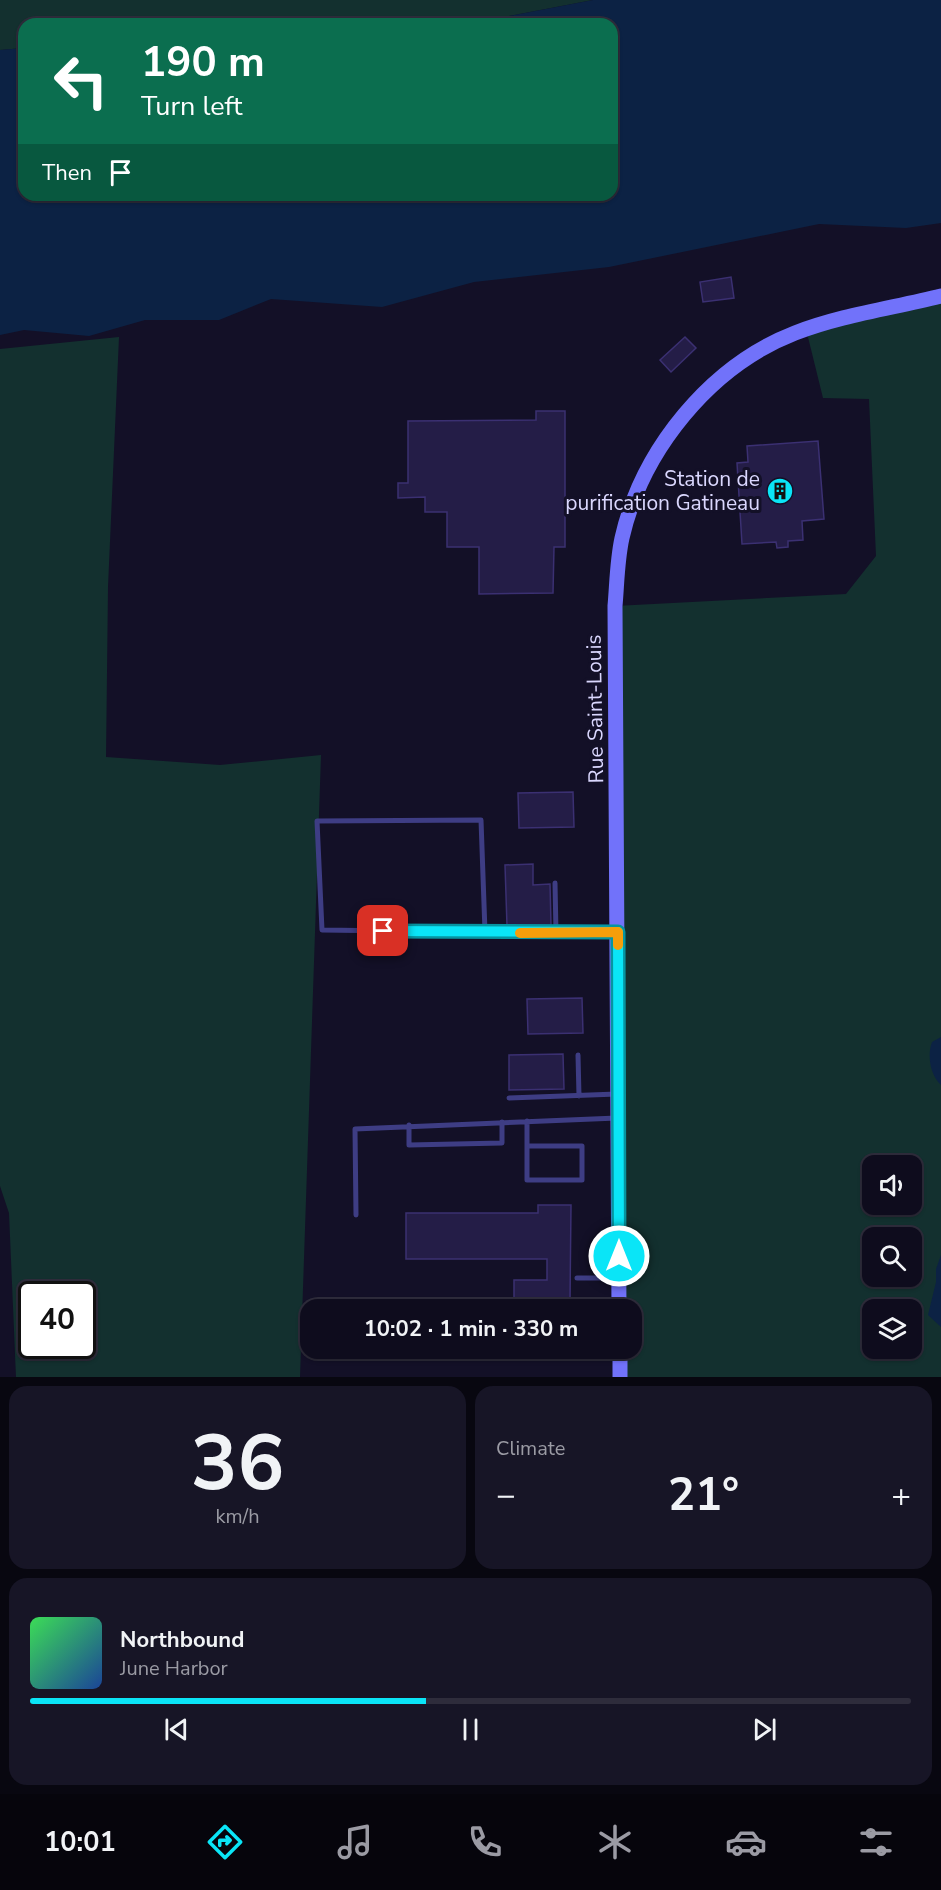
<!DOCTYPE html>
<html lang="en">
<head>
<meta charset="utf-8">
<style>
	body { margin:0; font-family:"Nunito Sans",sans-serif; background:#171526; color:#f1f3f6; height:100vh; display:flex; flex-direction:column; font-size:22px; white-space:nowrap }
	* { box-sizing:border-box; margin:0 }
	p { font-size:20px; color:#9b9ba4 }
	.icon { flex:none; width:33px; height:33px; fill:none; stroke:currentColor; stroke-width:2; stroke-linecap:round; stroke-linejoin:round }
	.map { position:relative; height:1377px; overflow:hidden }
	.side { display:flex; flex-direction:column; gap:9px; padding:9px; background:#080710; flex:1 }
	.side>* { flex:none }
	.guide { position:absolute; left:18px; top:18px; width:600px; height:183px; border-radius:18px; box-shadow:0 2px 4px #0004,0 0 0 2px #2e2c3b; background:#0b6e4f; color:#fff; overflow:hidden }
	.controls { position:absolute; left:862px; top:1155px; display:grid; gap:12px }
	.controls a { display:grid; place-items:center; width:60px; height:60px; border-radius:12px; background:#0e0c1d; box-shadow:0 2px 4px #0004,0 0 0 2px #2e2c3b; font-size:30px }
	.speed { position:absolute; left:18px; top:1281px; display:flex; gap:12px; font-size:30px; font-weight:700; text-align:center }
	.speed>* { display:grid; place-content:center; width:78px; height:78px; border-radius:50%; background:#0e0c1d; box-shadow:0 2px 4px #0004,0 0 0 2px #2e2c3b; line-height:1 }
	.speed .limit { border:3px solid #111; border-radius:9px; background:#fff; color:#111 }
	.pin { position:absolute; display:grid; place-items:center; width:51px; height:51px; color:#fff; margin:-26px; border-radius:12px; box-shadow:0 3px 9px #0006 }
	.me { position:absolute; width:66px; margin:-33px; rotate:0deg; stroke-linejoin:round; filter:drop-shadow(0 0 4px #0008) }
	.turn { display:flex; align-items:center; gap:21px; height:126px; padding:0 24px; font-size:27px }
	.turn .icon { width:78px; height:78px; stroke-width:2.5 }
	.turn b { display:block; font-size:42px; line-height:51px }
	.then { display:flex; align-items:center; height:57px; padding:0 24px; background:#0003; gap:12px; font-size:22px }
	.big { font-size:45px; font-weight:700; line-height:1.1 }
	.side .card { flex:1; display:flex; flex-direction:column; justify-content:center; gap:9px; min-width:0; padding:0 21px; border-radius:18px; background:#171526 }
	.side .dial { align-items:center; gap:0 }
	.dial b { font-size:78px; line-height:1 }
	.song { display:flex; align-items:center; gap:18px }
	.cover { width:72px; height:72px; border-radius:9px; background:linear-gradient(135deg,hsl(130 70% 55%),hsl(220 70% 35%)) }
	.played { height:6px; border-radius:3px; background:linear-gradient(90deg,#0ae5f7 45%,#2e2c3b 45%) }
	.keys { display:flex; justify-content:space-around; direction:ltr }
	.heat { display:flex; justify-content:space-between; align-items:center; font-size:33px; direction:ltr }
	.side .tiles { flex:1; display:grid; gap:9px; grid-template-columns:1fr 1fr }
	.card:last-child { grid-column:span 2 }
	.trip { position:absolute; left:300px; top:1299px; width:342px; height:60px; border-radius:18px; background:#0e0c1d; box-shadow:0 2px 4px #0004,0 0 0 2px #2e2c3b; font-weight:700; line-height:60px; text-align:center }
	.tabs { display:flex; height:96px; justify-content:space-around; align-items:center; background:#06050c; color:#9b9ba4 }
	.tabs .icon { width:42px; height:42px }
	.tabs .active { color:#0ae5f7 }
	.tabs b { font-size:27px; color:#f1f3f6 }
	.map>svg:first-child { display:block }
	.green { fill:#13302f; fill-rule:evenodd }
	.water { fill:#0c2244 }
	.building { fill:#241d47; stroke:#3b3072; stroke-width:1.5 }
	.lines { fill:none; stroke-linecap:round; stroke-linejoin:round }
	.lane { stroke:#3e3d84; stroke-width:5 }
	.secondary { stroke:#7172fa; stroke-width:15 }
	.route-casing { stroke:#0695a1; stroke-width:15 }
	.route { stroke:#0ae5f7; stroke-width:10 }
	.slow { stroke:#f59e0b; stroke-width:10 }
	.labels { text-anchor:middle; dominant-baseline:central; stroke-width:6; stroke-linejoin:round; paint-order:stroke }
	.poi-label { font-size:21px; fill:#dad7fe; stroke:#131027; text-anchor:end }
	.street-label { font-size:21px; fill:#dad7fe; stroke:#131027 }
</style>
</head>
<body>
<div class="map">
<svg width="941" height="1377" viewBox="0 0 941 1377">
	<rect width="100%" height="100%" fill="#131027"/>
	<path class="green" d="M0,0H593L468,24H24V48L0,50Z
		M941,296V1377H620V1349L632,1348V1310L619,1309L615,606L846,594L876,556L869,399L823,398L806,329ZM873,1166H912V1204H873ZM873,1238H912V1276H873ZM873,1310H912V1348H873Z
		M119,337L108,587L106,757L220,765L321,755L300,1377H16L9,1213L0,1186V349ZM32,1294H82V1346H32Z"/>
	<path class="water" d="M593,0H941V223L906,228L819,224L609,267L474,282L382,307L271,299L219,320H145L89,336L24,330L0,335V50L24,48V195H612V24H468Z
		M941,1037V1085C930,1075 927,1055 932,1042Z
		M941,1255V1327L928,1315L936,1282V1269Z"/>
	<path class="building" d="M731,277L734,298L703,302L700,282Z
		M685,337L696,348L671,372L660,360Z
		M536,411H565V547H554L553,593L479,594V547H447V512H425V497L398,498V483H408V421L536,420Z
		M818,441L824,519L802,521L803,540L788,541V547L777,548L776,542L742,544L737,463L748,462L747,446Z
		M573,792L574,827L519,828L518,793Z
		M533,864V885L550,884L551,925L507,926L505,865Z
		M582,998L583,1033L528,1034L527,999Z
		M563,1054L564,1089L509,1090V1055Z
		M538,1205H571L570,1301H549V1310H514V1280H547V1259H406V1213H538Z"/>
	<g class="lines">
		<path class="lane" d="M555,883L556,933L616,932
			M485,932L481,820L317,821L322,930L538,933H556
			M578,1055L579,1096
			M509,1098L617,1094
			M409,1125V1145L502,1143V1122
			M527,1146H582V1180H527V1121
			M356,1215L355,1129L617,1118
			M577,1278H618"/>
		<path class="secondary" d="M619,1310L615,606C617,584 617,561 622,538C642,450 710,366 795,333C841,315 893,308 941,296
			M620,1348V1377"/>
	</g>
	<g class="lines">
		<defs>
			<path id="route" d="M383,931L618,932L619,1256"/>
		</defs>
		<use href="#route" class="route-casing"/>
		<use href="#route" class="route"/>
		<path class="slow" d="M520,933L618,932V945"/>
	</g>
	<defs>
		<symbol id="building-disc" viewBox="-11 -11 22 22"><circle r="9.5" fill="#0ae5f7" stroke="#131027"/><path d="M-4-6H4V6H1V3H-1V6H-4ZM-2.5-4.3h1.7v1.8h-1.7ZM.8-4.3h1.7v1.8H.8ZM-2.5-1h1.7V.8h-1.7ZM.8-1h1.7V.8H.8Z" fill="#111"/></symbol>
	</defs>
	<g fill-rule="evenodd">
		<use href="#building-disc" x="765" y="476" width="30" height="30"/>
	</g>
	<g class="labels">
		<g class="poi-label">
			<text x="760" y="479">Station de<tspan x="760" dy="24">purification Gatineau</tspan></text>
		</g>
		<g class="street-label">
			<text transform="translate(595 709) rotate(-91)">Rue Saint-Louis</text>
		</g>
	</g>
</svg>
<div class="controls">
<a><svg class="icon" aria-label="sound" viewBox="0 0 24 24"><path d="M4 9h4l5-4v14l-5-4H4zM17 9q2 3 0 6"/></svg></a>
<a><svg class="icon" aria-label="search" viewBox="0 0 24 24"><circle cx="10" cy="10" r="6"/><path d="M15 15l6 6"/></svg></a>
<a><svg class="icon" aria-label="layers" viewBox="0 0 24 24"><path d="M12 4l9 5-9 5-9-5zM3 14l9 5 9-5"/></svg></a>
</div>
<div class="speed"><div class="limit">40</div></div>
<div class="pin" style="left:383px;top:931px;background:#d93025"><svg class="icon" aria-label="arrive" viewBox="0 0 24 24"><path d="M6 21V4h12l-3 4 3 4H6"/></svg></div>
<svg class="me" style="left:619px;top:1256px" viewBox="-20 -20 40 40"><circle r="17" fill="#0ae5f7" stroke="#fff" stroke-width="3"/><path d="M0-11L8 9 0 5-8 9z" fill="#fff"/></svg>
<div class="trip">10:02 · 1 min · 330 m</div>
<div class="guide">
<div class="turn"><svg class="icon" aria-label="left" viewBox="0 0 24 24"><path d="M17 20v-9H6M10 6l-5 5 5 5"/></svg><div><b>190 m</b>Turn left</div></div>
<div class="then">Then<svg class="icon" aria-label="arrive" viewBox="0 0 24 24"><path d="M6 21V4h12l-3 4 3 4H6"/></svg></div>
</div>
</div>
<section class="side">
<div class="tiles">
<div class="card dial"><b>36</b><p>km/h</p></div>
<div class="card"><p>Climate</p>
<div class="heat"><a>−</a><b class="big">21°</b><a>+</a></div>
</div>
<div class="card">
<div class="song"><i class="cover"></i><div><b>Northbound</b><p>June Harbor</p></div></div>
<div class="played"></div>
<div class="keys"><svg class="icon" aria-label="previous" viewBox="0 0 24 24"><path d="M18 5L8 12l10 7zM5 5v14"/></svg><svg class="icon" aria-label="pause" viewBox="0 0 24 24"><path d="M8 5v14M16 5v14"/></svg><svg class="icon" aria-label="next" viewBox="0 0 24 24"><path d="M6 5l10 7-10 7zM19 5v14"/></svg></div>
</div>
</div>
</section>
<nav class="tabs">
<b>10:01</b>
<svg class="icon active" aria-label="directions" viewBox="0 0 24 24"><path d="M12 3l9 9-9 9-9-9zM9 14v-3h6M13 9l2 2-2 2"/></svg>
<svg class="icon" aria-label="music" viewBox="0 0 24 24"><path d="M9 18V5l10-2v13"/><circle cx="6" cy="18" r="3"/><circle cx="16" cy="16" r="3"/></svg>
<svg class="icon" aria-label="phone" viewBox="0 0 24 24"><path d="M5 4h4l2 5-3 2q2 4 5 5l2-3 5 2v4C11 20 4 13 5 4z"/></svg>
<svg class="icon" aria-label="climate" viewBox="0 0 24 24"><path d="M12 3v18M4 7l16 10M4 17L20 7"/></svg>
<svg class="icon" aria-label="car" viewBox="0 0 24 24"><path d="M5 17H2v-5l4-1 3-4h7l3 4 3 1v5h-3M9 17h6M6 11h13"/><circle cx="7" cy="17" r="2"/><circle cx="17" cy="17" r="2"/></svg>
<svg class="icon" aria-label="filters" viewBox="0 0 24 24"><path d="M4 7h16M4 17h16"/><circle cx="9" cy="7" r="2"/><circle cx="15" cy="17" r="2"/></svg>
</nav>
</body>
</html>
